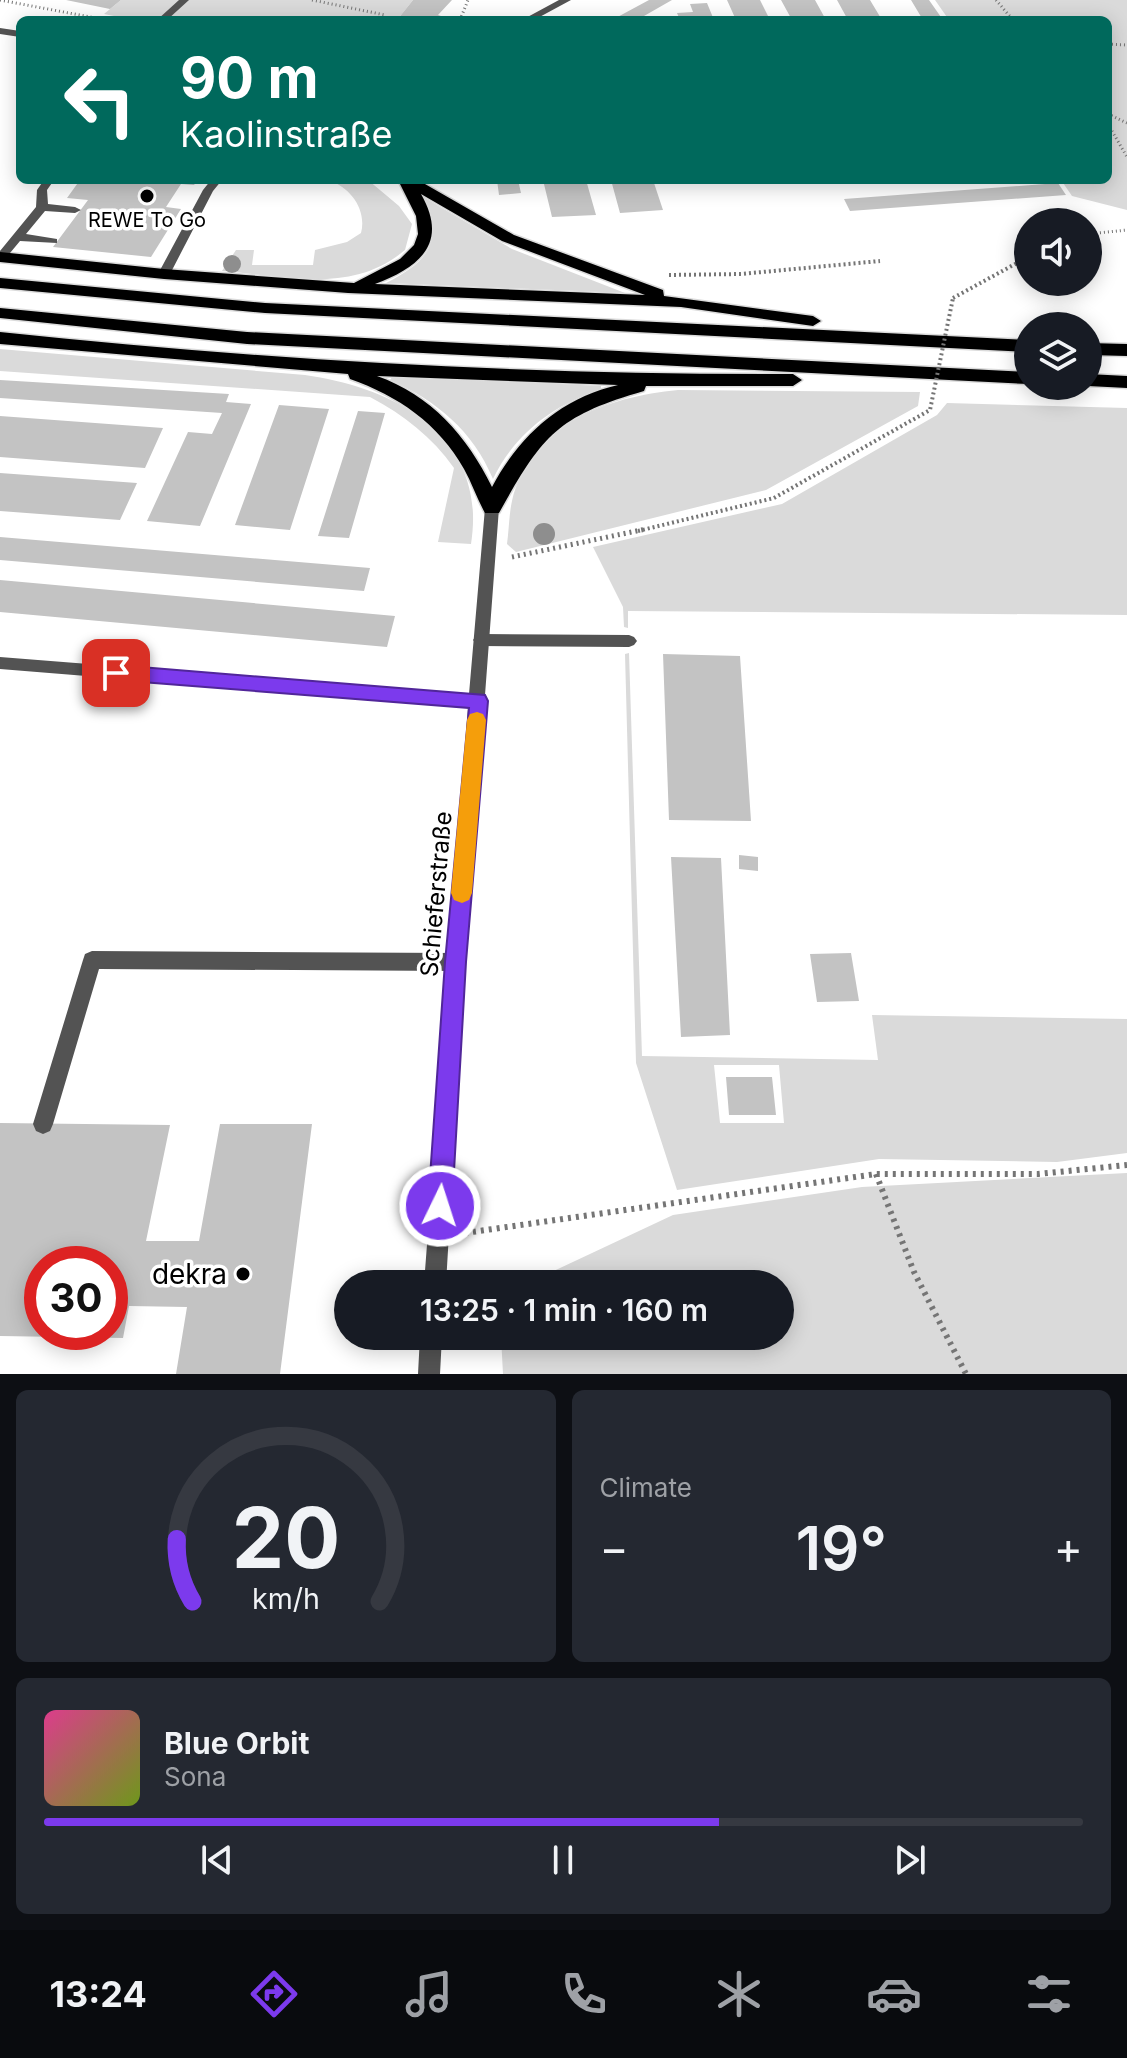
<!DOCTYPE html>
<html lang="en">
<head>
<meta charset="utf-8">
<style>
	body { margin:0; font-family:Inter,sans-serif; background:#242831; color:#f1f3f6; height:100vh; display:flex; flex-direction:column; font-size:30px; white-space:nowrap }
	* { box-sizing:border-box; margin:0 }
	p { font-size:26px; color:#9ea1a6 }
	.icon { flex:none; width:44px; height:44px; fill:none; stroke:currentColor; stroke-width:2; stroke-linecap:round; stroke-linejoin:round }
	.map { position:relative; height:1374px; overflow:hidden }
	.details { display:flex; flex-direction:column; gap:16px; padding:16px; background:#0d0f14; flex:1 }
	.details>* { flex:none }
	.guide { position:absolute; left:16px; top:16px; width:1096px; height:168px; border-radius:12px; box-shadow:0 4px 20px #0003; background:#00695c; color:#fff; overflow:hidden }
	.controls { position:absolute; left:1014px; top:208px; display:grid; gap:16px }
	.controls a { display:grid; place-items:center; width:88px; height:88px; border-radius:50%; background:#171b24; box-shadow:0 4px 20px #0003; font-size:40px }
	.speed { position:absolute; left:24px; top:1246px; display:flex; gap:16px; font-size:40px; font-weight:700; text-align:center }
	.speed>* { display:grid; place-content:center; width:104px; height:104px; border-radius:50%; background:#171b24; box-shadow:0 4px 20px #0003; line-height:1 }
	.speed .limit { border:12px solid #d22; background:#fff; color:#111 }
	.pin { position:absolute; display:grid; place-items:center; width:68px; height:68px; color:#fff; margin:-34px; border-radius:16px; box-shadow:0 4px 12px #0006 }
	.me { position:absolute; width:88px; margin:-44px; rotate:4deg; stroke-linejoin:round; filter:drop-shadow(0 0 6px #0008) }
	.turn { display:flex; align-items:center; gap:28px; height:168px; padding:0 32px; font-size:36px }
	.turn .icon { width:104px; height:104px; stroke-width:2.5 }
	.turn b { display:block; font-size:56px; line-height:68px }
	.big { font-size:60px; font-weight:600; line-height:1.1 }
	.details .tile { flex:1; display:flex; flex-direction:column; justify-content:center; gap:12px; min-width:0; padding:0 28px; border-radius:12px; background:#242831 }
	.details .dial { align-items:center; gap:0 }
	.dial svg { height:208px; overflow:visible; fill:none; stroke:#363941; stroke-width:7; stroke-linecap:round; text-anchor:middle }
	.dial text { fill:#f1f3f6; stroke:none }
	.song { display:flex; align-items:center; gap:24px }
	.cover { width:96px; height:96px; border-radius:12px; background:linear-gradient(135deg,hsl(330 70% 55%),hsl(80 70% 35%)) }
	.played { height:8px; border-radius:4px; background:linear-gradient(90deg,#7c3aed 65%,#363941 65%) }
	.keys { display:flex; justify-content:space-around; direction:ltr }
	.heat { display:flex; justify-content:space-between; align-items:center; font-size:44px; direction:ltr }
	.details .tiles { flex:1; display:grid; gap:16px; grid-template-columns:1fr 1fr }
	.tile:last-child { grid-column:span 2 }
	.trip { position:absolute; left:334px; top:1270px; width:460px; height:80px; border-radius:40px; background:#171b24; box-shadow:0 4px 20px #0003; font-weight:600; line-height:80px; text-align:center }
	.tabs { display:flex; height:128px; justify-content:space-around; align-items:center; background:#090b0e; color:#9ea1a6 }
	.tabs .icon { width:56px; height:56px }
	.tabs .selected { color:#7c3aed }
	.tabs b { font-size:36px; color:#f1f3f6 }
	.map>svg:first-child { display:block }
	.green { fill:#dadada; fill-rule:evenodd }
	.building { fill:#c3c3c3; fill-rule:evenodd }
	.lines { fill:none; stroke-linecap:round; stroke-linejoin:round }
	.trunk-casing { stroke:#dbdbdb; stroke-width:3 }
	.path-far3 { stroke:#757575; stroke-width:3; stroke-dasharray:1 3; stroke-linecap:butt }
	.path-far2 { stroke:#757575; stroke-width:4; stroke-dasharray:2 3; stroke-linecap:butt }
	.path-far1 { stroke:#757575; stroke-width:5; stroke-dasharray:2 4; stroke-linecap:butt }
	.path { stroke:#757575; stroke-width:6; stroke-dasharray:3 5; stroke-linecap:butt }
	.service { fill:#535353; fill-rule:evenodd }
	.minor { fill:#535353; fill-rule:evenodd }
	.tertiary { fill:#535353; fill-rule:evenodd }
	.trunk { fill:#000; fill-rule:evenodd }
	.path-bridge { stroke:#757575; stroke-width:4; stroke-dasharray:2 3; stroke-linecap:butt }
	.tree { fill:#8e8e8e }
	.route { fill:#7c3aed; stroke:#51269a; stroke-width:2 }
	.slow { fill:#f59e0b }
	.poi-dot { fill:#000; stroke:#fff; stroke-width:3 }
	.labels { text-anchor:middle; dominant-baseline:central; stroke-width:7; stroke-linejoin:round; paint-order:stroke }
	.far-poi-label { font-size:20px; fill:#000; stroke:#fff }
	.street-label { font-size:24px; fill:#000; stroke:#fff }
	.near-poi-label { font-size:28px; fill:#000; stroke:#fff; text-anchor:end }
</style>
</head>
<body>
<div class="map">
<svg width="1127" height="1374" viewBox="0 0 1127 1374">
	<rect width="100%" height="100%" fill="#fff"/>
	<path class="green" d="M121,0H413L397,20H134L104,14Z
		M935,0H1127V210L1072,196L1061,180H1108V20H949Z
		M329,180H368L399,206L412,224L405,250C352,295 286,276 222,271L236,250H254L252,265H313L315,250L347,242L361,233C367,210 351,188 329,180Z
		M425,198L512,249L625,293L386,283C425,263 447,242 420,201Z
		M0,349L305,375C397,388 488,437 471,544L438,542L454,468C432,437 404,415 370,397L0,371Z
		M393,376L601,386V389C554,405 515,433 493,479C473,431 437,401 390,380Z
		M678,390L920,392L918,406L766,490L516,552L507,544C509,530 509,514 512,501C531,423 607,397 678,390Z
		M947,403L1127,408V615L628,611V628L624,627L623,607L593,547L782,504L937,415Z
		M629,653L642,1056L878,1060L872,1015L1127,1019V1153L1057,1162L879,1159L677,1190L636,1063L625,654ZM714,1065H779L784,1123H720Z
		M1127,1173V1374H503L501,1336H780V1284H526L673,1215L862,1187Z"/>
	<path class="building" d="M66,0H121L110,9Z
		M413,0H452L438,15L441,16L437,20H397Z
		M649,0H672L637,20H612Z
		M727,0H760L770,20H736Z
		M781,0H815L826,20H792Z
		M837,0H870L882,20H848Z
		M911,0H929L943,20H923Z
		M707,3L714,20H680L677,13L693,12L690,4Z
		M80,180L152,181L198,180L194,185L181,184L166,207L181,209L151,257L53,247L88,200L67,198Z
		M497,180H518L521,193L499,195Z
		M543,180H586L596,215L552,217Z
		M611,180H653L663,210L620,213Z
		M1058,183L1066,195L850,211L844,199Z
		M0,380L229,394L226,402L251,404L200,526L147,521L188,432L212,434L222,413L0,398Z
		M279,405L329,409L290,530L235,525Z
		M358,411L385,413L349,538L318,536Z
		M0,416L163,428L145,468L0,457Z
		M0,473L137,483L120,520L0,511Z
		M0,537L370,568L364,591L0,560Z
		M0,580L395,616L387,647L0,612Z
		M663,654L740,656L751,821L669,820Z
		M739,855L758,857V871L739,869Z
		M671,857L721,858L730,1035L681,1037Z
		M851,953L859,1001L817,1002L810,954Z
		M726,1077H772L776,1115H729Z
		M0,1123L170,1125L146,1241H199L220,1124H312L280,1374H176L187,1307L129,1306L123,1338L0,1336ZM42,1264H110V1332H42Z"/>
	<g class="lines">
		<defs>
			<path id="trunk" d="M398,180H418L514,235L663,290L664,296L813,316L821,321L813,326L681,307L348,293L164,279L0,262V252L164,269L354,283L400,259L414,245L418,234L416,216ZM421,194L502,241L645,295L375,284C420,267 449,243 421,194Z
				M0,278L265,303L1028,340V352L265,313L0,288Z
				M0,308L247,332L1028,372V384L247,344L0,318Z
				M0,332C264,360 528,375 793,374L802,380L793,386H646L644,391C557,416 542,436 499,513H485C477,499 472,483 464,469C438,423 398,396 350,379L348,374L0,344ZM377,376L618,385C561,398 519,436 492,487C467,436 431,395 377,376Z
				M1088,343L1127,344V356L1088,355Z
				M1088,374L1127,376V388L1088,386Z"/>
		</defs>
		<use href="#trunk" class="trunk-casing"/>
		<path class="path-far3" d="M0,0L106,20
			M312,0L385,15L382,20
			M996,0L1013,20
			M460,20L468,0
			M1108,44L1127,45
			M1108,114L1127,123
			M1108,124L1127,157
			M1088,234L1127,230"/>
		<path class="path-far2" d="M1088,234L1094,233
			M669,275L741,274L880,261
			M953,298L1028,257
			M638,531L774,498"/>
		<path class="path-far1" d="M512,557L646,529"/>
		<path class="path" d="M876,1174L914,1272L966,1374
			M465,1233L876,1174H1038L1127,1165"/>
		<path class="service" d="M44,180H54L47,190L48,204L75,207L81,210L75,213L45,211L26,234L57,239V243L20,241L5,259L0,260V251L36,207L37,190Z
			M211,180H222L213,191L170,274L164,278L160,277L158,274L203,190Z
			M481,634L629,635L634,637L637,641L634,645L629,647L481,646L476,644L473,640L476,636Z
			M92,951L456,953L463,956L465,962L463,968L456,971L99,969L53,1124L50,1131L43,1134L36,1131L33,1124L83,960L85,954Z"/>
		<path class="minor" d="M179,0H189L167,20H157Z
			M492,503L499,508L465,962L446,1284H424L468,707L0,669V657L469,694L485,508Z
			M420,1336H442L440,1374H418Z"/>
		<path class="tertiary" d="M559,0H571L534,20H522Z
			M0,28L20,31V37L0,34Z"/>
		<use href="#trunk" class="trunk"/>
		<path class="path-bridge" d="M774,498L930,410L953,298"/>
	</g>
	<g class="tree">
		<circle cx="232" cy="264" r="9"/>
		<circle cx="544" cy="534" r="11"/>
	</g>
	<path class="route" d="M116,665L485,695L488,701L466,962L452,1206L448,1215L440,1218L431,1215L428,1206L445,962L469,708L116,680L107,673Z"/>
	<path class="slow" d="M477,712L483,714L486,720L472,893L469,900L462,903L454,900L451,893L467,720L470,714Z"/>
	<g class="poi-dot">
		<circle cx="147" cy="196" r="8"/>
		<circle cx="243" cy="1274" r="8"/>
	</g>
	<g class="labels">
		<g class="far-poi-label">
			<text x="147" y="220">REWE To Go</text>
		</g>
		<g class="street-label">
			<text transform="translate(436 894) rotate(-85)">Schieferstraße</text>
		</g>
		<g class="near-poi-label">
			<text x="227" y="1274">dekra</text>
		</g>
	</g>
</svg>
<div class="controls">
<a><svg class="icon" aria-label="sound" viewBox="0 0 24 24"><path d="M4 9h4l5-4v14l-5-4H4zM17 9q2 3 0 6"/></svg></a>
<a><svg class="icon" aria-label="layers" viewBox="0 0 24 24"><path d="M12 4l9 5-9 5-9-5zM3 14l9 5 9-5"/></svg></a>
</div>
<div class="speed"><div class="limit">30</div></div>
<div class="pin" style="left:116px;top:673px;background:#d93025"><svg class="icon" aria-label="arrive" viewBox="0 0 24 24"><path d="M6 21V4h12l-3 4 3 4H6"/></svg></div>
<svg class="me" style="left:440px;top:1206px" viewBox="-20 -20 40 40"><circle r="17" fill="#7c3aed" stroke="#fff" stroke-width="3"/><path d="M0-11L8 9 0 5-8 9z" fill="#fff"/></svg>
<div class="trip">13:25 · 1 min · 160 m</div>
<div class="guide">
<div class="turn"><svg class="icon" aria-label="left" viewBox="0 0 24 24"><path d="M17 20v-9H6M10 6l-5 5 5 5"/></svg><div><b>90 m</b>Kaolinstraße</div></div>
</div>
</div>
<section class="details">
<div class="tiles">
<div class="tile dial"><svg viewBox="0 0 100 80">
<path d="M14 69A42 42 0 1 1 86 69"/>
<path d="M14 69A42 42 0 0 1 8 45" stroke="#7c3aed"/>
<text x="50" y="56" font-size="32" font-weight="700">20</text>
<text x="50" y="72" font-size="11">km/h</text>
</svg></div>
<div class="tile"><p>Climate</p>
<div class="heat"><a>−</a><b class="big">19°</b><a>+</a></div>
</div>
<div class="tile">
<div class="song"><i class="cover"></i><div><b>Blue Orbit</b><p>Sona</p></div></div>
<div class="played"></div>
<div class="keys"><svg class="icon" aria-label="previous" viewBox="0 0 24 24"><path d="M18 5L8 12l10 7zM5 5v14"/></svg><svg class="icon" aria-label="pause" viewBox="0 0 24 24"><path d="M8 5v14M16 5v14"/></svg><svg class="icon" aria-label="next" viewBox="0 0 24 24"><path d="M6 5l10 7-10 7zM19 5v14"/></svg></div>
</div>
</div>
</section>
<nav class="tabs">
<b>13:24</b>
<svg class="icon selected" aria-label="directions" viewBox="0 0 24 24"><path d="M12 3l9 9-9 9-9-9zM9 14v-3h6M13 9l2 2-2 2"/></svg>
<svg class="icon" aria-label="music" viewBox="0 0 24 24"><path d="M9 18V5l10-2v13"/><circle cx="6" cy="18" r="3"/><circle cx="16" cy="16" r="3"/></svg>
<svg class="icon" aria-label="phone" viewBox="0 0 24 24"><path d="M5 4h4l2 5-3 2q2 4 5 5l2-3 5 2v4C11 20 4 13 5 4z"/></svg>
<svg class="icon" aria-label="climate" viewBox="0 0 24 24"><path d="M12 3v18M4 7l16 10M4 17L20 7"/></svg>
<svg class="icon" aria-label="car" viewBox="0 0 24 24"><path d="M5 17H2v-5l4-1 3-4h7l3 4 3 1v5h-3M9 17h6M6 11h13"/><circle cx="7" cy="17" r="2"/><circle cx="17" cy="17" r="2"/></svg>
<svg class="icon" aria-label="filters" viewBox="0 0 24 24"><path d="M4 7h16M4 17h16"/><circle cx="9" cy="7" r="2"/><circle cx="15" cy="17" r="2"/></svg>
</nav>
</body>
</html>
